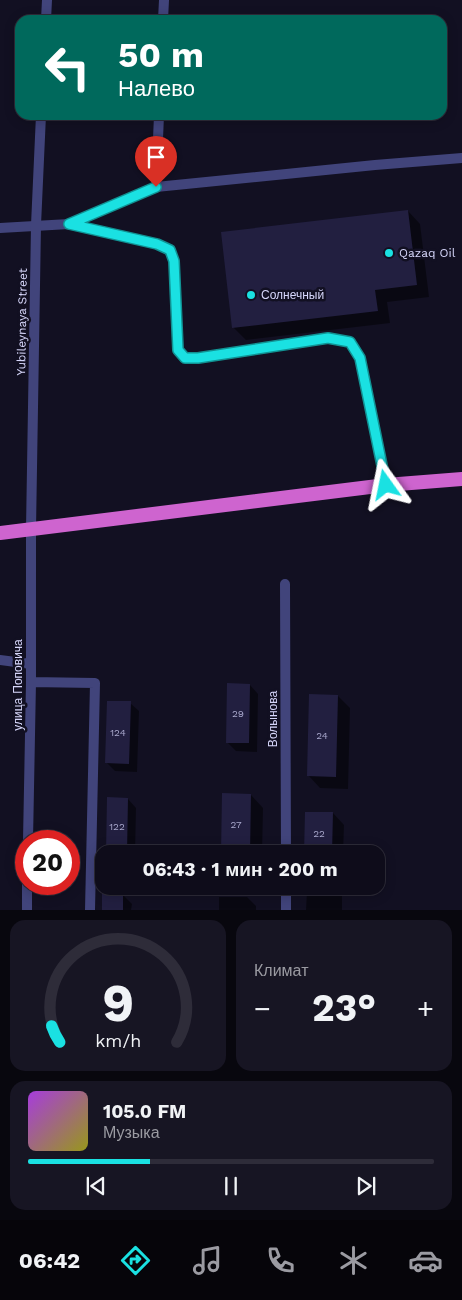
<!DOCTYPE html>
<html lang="ru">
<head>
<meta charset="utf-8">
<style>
	body { margin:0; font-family:"Work Sans",sans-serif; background:#171523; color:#f1f3f6; height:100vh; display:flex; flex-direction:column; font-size:19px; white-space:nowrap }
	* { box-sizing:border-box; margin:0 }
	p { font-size:16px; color:#9b9ba2 }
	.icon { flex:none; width:28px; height:28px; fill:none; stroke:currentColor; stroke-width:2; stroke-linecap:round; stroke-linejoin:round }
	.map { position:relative; height:910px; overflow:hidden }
	.details { display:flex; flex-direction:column; gap:10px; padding:10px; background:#08070e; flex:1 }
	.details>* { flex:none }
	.top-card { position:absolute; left:15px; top:15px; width:432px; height:105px; border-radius:15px; box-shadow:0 2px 12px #0003,0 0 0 1px #2e2c39; background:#00695c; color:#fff; overflow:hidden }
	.speed { position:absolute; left:15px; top:830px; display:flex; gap:10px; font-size:25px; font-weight:700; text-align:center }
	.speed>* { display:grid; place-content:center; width:65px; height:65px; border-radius:50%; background:#0e0c1a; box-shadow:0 2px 12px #0003,0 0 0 1px #2e2c39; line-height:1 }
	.speed .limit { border:8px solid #d22; background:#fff; color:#111 }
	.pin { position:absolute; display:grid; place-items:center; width:42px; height:42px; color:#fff; margin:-51px -21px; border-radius:50% 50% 50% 0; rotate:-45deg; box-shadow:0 0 5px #0007 }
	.pin .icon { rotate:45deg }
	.me { position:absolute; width:55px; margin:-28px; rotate:348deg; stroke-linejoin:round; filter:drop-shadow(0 0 4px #0008) }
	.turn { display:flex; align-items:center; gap:18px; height:105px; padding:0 20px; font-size:22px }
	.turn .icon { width:65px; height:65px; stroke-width:2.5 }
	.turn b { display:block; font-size:35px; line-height:42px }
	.big { font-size:38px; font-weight:700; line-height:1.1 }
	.details .widget { flex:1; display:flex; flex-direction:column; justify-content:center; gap:8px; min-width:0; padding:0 18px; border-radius:15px; background:#171523 }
	.details .dial { align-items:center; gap:0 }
	.dial svg { height:130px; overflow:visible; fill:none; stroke:#2e2c39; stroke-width:7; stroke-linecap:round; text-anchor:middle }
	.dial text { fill:#f1f3f6; stroke:none }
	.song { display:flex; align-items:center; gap:15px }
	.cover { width:60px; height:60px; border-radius:8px; background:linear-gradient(135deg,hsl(280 70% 55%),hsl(60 70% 35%)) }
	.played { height:5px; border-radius:2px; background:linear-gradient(90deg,#1ae1e2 30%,#2e2c39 30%) }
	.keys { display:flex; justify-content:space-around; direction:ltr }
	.heat { display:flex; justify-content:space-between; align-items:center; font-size:28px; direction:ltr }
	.details .tiles { flex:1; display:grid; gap:10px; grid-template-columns:1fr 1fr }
	.widget:last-child { grid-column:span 2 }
	.trip { position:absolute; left:95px; top:845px; width:290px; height:50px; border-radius:15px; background:#0e0c1a; box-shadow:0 2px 12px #0003,0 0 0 1px #2e2c39; font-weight:700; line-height:50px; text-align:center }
	.tab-bar { display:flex; height:80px; justify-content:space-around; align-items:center; background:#06050a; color:#9b9ba2 }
	.tab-bar .icon { width:35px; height:35px }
	.tab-bar .active { color:#1ae1e2 }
	.tab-bar b { font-size:22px; color:#f1f3f6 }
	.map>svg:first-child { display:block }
	.shadow { fill:#0007 }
	.building { fill:#221f40 }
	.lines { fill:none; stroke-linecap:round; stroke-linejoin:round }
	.service { stroke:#41447b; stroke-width:10 }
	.minor { stroke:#41447b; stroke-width:10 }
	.trunk { stroke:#ce64cf; stroke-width:14 }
	.route-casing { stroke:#119293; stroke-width:12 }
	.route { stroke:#1ae1e2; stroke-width:9 }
	.poi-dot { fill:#1ae1e2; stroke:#121022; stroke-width:2 }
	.labels { text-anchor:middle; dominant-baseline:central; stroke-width:5; stroke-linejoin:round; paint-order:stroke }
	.number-label { font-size:10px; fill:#a9a8cc }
	.poi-label { font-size:12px; fill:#d6d6fa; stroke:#121022; text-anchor:start }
	.street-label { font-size:12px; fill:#d6d6fa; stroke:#121022 }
</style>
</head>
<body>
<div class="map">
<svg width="462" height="910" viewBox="0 0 462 910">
	<rect width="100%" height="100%" fill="#121022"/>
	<path class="shadow" d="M408,211L420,224L429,297L387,302L390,323L246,340L233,327Z
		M250,685L258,694L257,752L236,751L227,742Z
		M338,696L350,708L348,789L320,788L308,775Z
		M130,703L139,711L137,772L115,771L107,763Z
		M251,795L263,808L262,854H222Z
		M128,799L136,808L135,854H107Z
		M333,813L344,825L343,854H306Z
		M305,886H342V910H306L307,892L305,890Z
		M123,895L132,904L131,910H103Z
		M219,897H247L256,906V910H219Z"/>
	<path class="building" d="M408,210L417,285L375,290L378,311L232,328L221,232Z
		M227,683L250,684L249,743H226Z
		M309,694L338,695L336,777L307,776Z
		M107,701H131L129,764L105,763Z
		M222,793L251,794L250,854H221Z
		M107,797L128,798L127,854H106Z
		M305,812H333L332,854H304Z
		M102,893L123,894V910H102Z"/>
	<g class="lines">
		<path class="service" d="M163,20L164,0
			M156,187L159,115
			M69,224L156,187L375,165L462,158
			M0,228L69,224L157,244L169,250L174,261L178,350L185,358H198L328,338L350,342L360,358L386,485
			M0,660L31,664"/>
		<path class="minor" d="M46,20L47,0
			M285,584L286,854
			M31,682L95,683L90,910
			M28,841L31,682V529L36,225L41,115
			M286,886V910
			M27,910V884"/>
		<path class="trunk" d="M0,533L386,485L462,479"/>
	</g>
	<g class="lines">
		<defs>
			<path id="route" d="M156,187L69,224L157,244L170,250L174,261L178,350L185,358H198L328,338L350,342L360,358L386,485"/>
		</defs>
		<use href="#route" class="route-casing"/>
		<use href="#route" class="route"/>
	</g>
	<g class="poi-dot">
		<circle cx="389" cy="253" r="5"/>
		<circle cx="251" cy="295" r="5"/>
	</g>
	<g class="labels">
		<g class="number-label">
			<text x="238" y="713">29</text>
			<text x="118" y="732">124</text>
			<text x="322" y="735">24</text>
			<text x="236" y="824">27</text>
			<text x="117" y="826">122</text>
			<text x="319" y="833">22</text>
		</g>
		<g class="poi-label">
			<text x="399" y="253">Qazaq Oil</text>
			<text x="261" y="295">Солнечный</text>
		</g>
		<g class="street-label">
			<text transform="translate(22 322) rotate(-89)">Yubileynaya Street</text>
			<text transform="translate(18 685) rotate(-90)">улица Поповича</text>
			<text transform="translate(273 719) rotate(-90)">Волынова</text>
		</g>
	</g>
</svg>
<div class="speed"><div class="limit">20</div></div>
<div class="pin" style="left:156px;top:187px;background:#d93025"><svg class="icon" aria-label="arrive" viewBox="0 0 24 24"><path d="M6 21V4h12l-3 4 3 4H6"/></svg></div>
<svg class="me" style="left:386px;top:485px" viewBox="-20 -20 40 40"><path d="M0-17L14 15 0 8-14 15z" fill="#1ae1e2" stroke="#fff" stroke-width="4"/></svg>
<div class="trip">06:43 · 1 мин · 200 m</div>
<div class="top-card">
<div class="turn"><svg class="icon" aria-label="left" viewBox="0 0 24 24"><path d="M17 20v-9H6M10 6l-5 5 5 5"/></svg><div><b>50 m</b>Налево</div></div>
</div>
</div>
<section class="details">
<div class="tiles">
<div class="widget dial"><svg viewBox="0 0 100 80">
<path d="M14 69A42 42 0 1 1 86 69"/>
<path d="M14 69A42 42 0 0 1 9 59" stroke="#1ae1e2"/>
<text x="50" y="56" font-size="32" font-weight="700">9</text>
<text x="50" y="72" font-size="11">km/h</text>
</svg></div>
<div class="widget"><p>Климат</p>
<div class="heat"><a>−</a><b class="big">23°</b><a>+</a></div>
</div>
<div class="widget">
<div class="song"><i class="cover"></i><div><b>105.0 FM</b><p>Музыка</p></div></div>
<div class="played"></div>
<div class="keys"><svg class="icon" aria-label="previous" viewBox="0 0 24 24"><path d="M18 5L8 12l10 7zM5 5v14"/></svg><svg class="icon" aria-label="pause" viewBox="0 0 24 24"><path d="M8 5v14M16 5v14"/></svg><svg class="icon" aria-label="next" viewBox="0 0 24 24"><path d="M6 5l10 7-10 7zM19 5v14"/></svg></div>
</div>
</div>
</section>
<nav class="tab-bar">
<b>06:42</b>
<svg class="icon active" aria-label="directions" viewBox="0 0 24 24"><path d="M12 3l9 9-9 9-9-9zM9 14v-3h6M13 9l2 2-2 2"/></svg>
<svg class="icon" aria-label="music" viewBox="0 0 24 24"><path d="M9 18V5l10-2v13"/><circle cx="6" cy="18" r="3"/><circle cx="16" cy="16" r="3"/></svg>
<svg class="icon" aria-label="phone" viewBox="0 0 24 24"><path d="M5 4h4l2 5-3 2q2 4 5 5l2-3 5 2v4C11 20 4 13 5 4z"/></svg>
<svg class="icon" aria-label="climate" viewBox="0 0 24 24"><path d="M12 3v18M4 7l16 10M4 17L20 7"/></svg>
<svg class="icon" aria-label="car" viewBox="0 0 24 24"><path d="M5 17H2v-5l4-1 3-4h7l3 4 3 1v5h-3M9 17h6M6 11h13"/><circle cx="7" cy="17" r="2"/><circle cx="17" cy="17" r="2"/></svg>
</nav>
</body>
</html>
